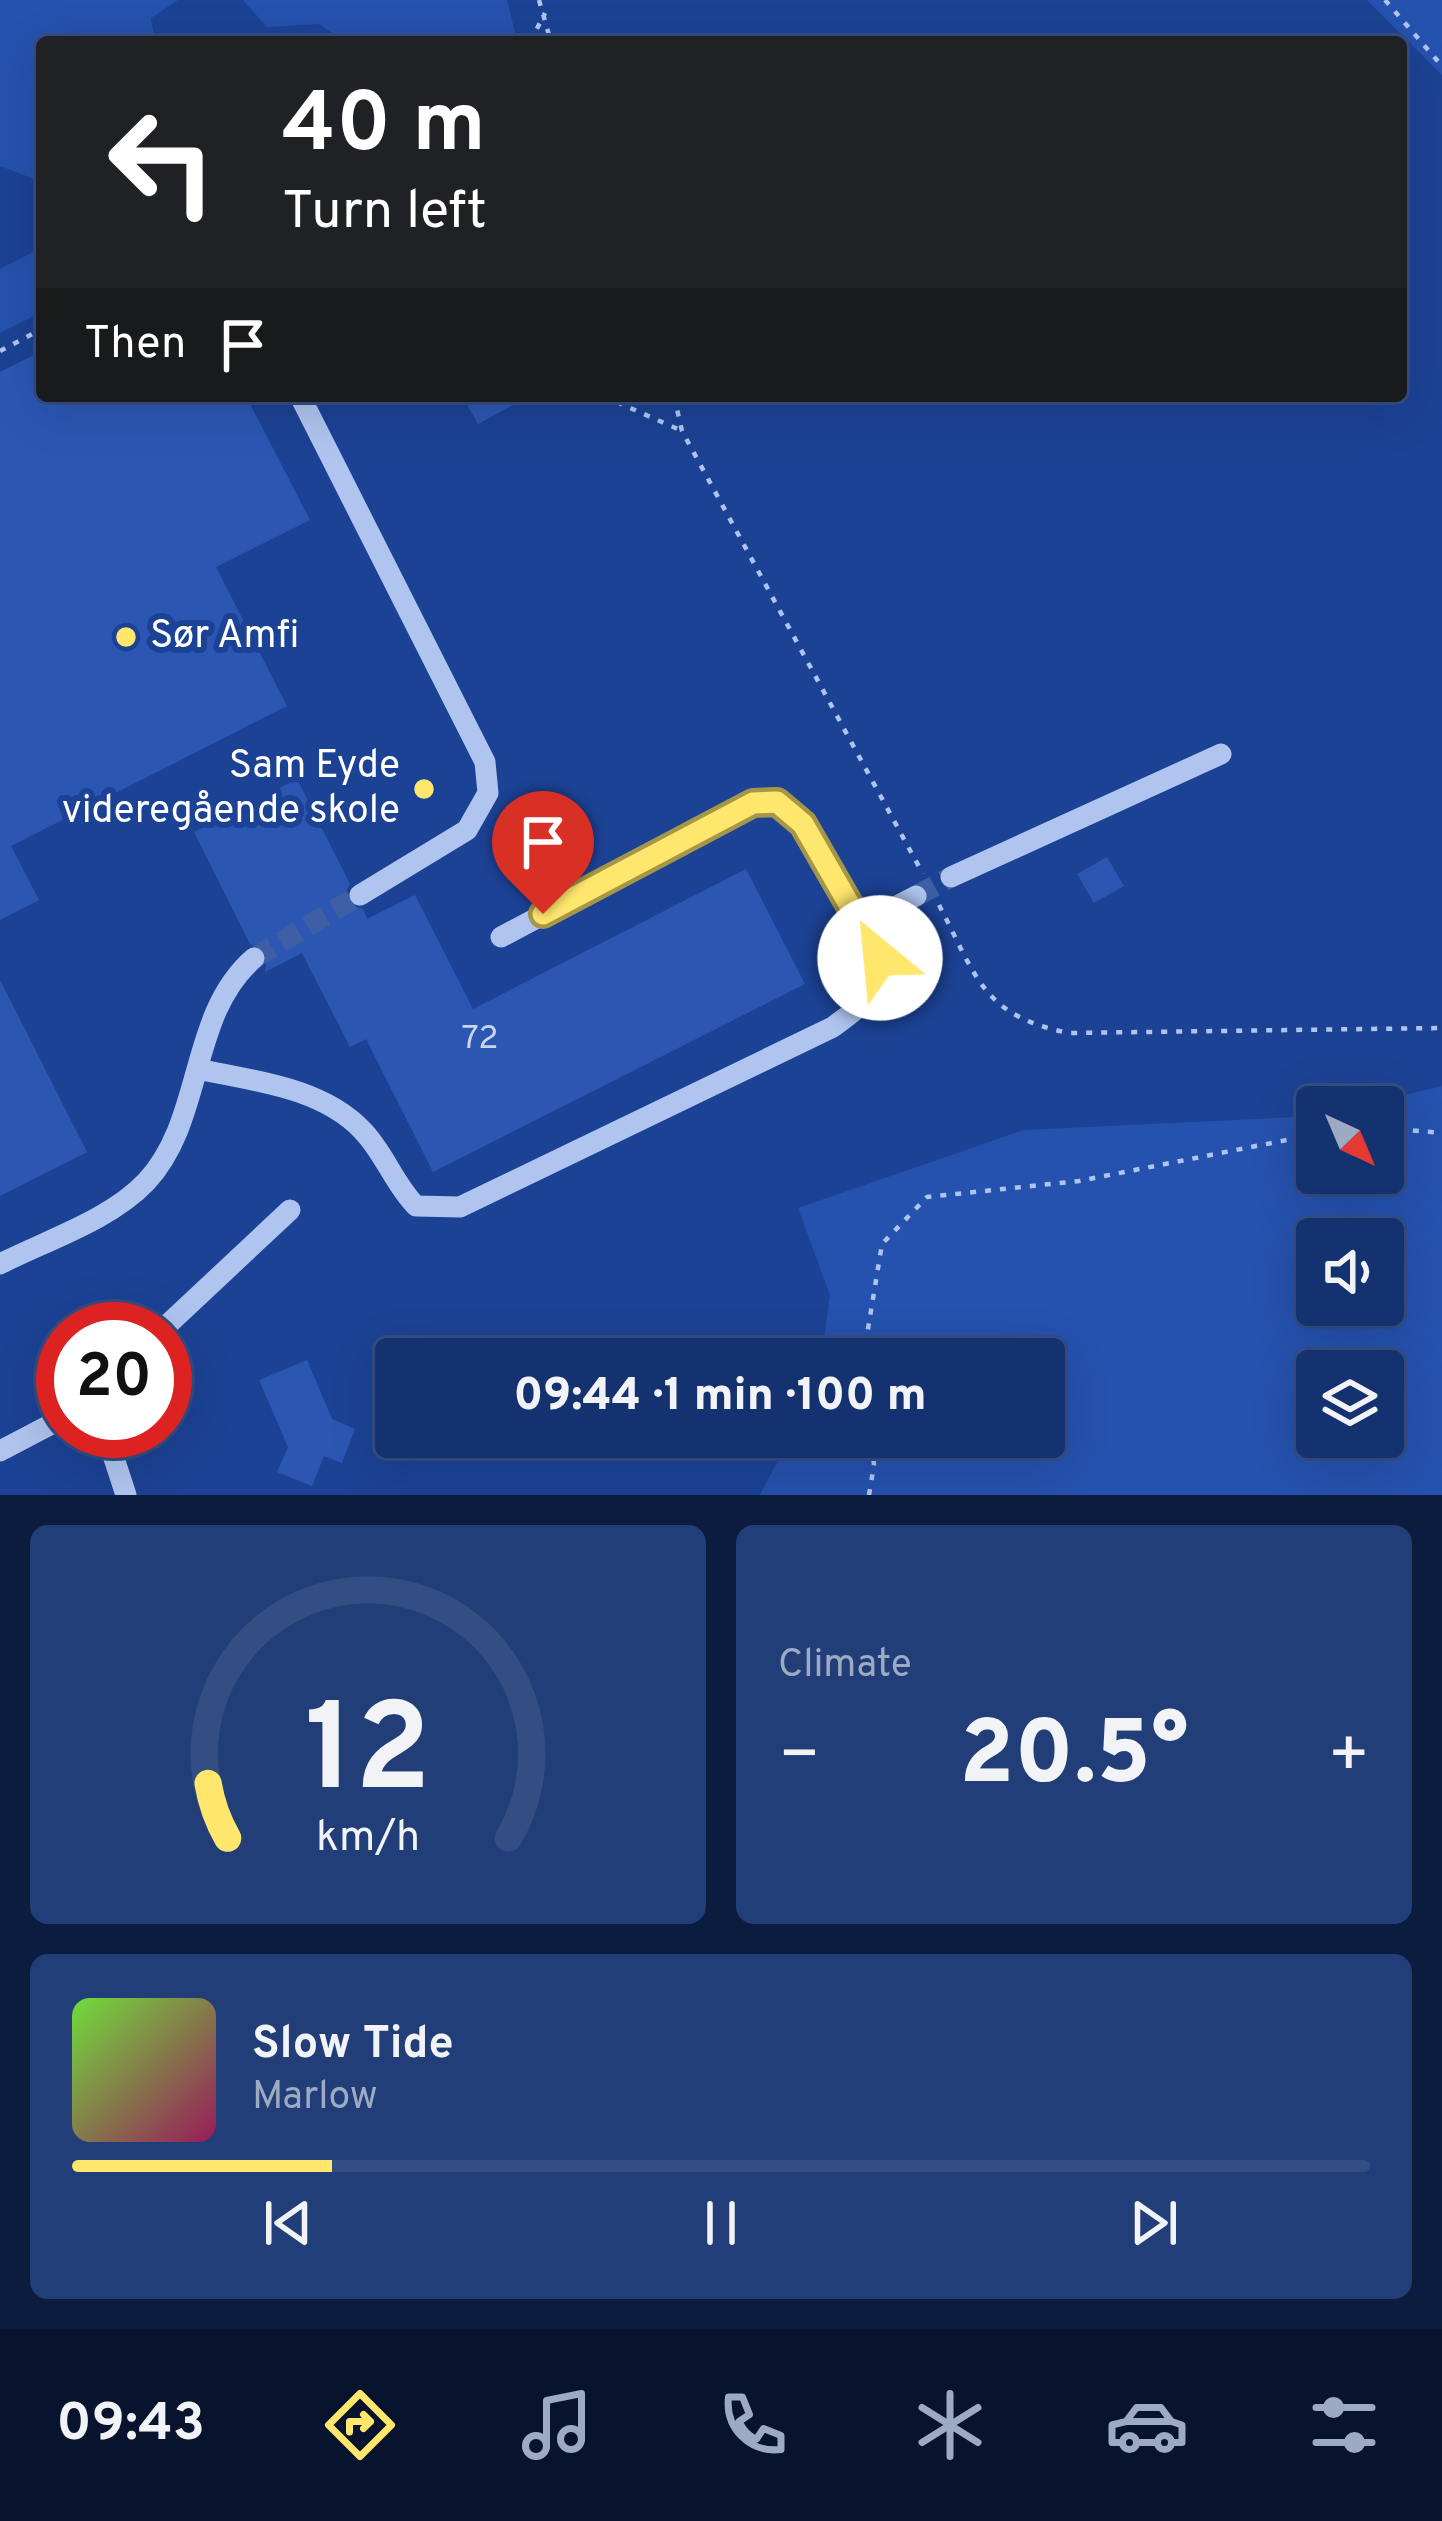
<!DOCTYPE html>
<html lang="en">
<head>
<meta charset="utf-8">
<style>
	body { margin:0; font-family:Overpass,sans-serif; background:#223e78; color:#f1f3f6; height:100vh; display:flex; flex-direction:column; font-size:45px; white-space:nowrap }
	* { box-sizing:border-box; margin:0 }
	p { font-size:39px; color:#9daac3 }
	.icon { flex:none; width:66px; height:66px; fill:none; stroke:currentColor; stroke-width:2; stroke-linecap:round; stroke-linejoin:round }
	.map { position:relative; height:1495px; overflow:hidden }
	.details { display:flex; flex-direction:column; gap:30px; padding:30px; background:#0c1c3e; flex:1 }
	.details>* { flex:none }
	.top-card { position:absolute; left:36px; top:36px; width:1371px; height:366px; border-radius:12px; box-shadow:0 12px 48px #0002,0 0 0 3px #344d83; background:#202124; color:#fff; overflow:hidden }
	.needle { width:78px; rotate:136deg }
	.buttons { position:absolute; left:1296px; top:1086px; display:grid; gap:24px }
	.buttons a { display:grid; place-items:center; width:108px; height:108px; border-radius:12px; background:#153270; box-shadow:0 12px 48px #0002,0 0 0 3px #344d83; font-size:60px }
	.speed { position:absolute; left:36px; top:1302px; display:flex; gap:24px; font-size:60px; font-weight:700; text-align:center }
	.speed>* { display:grid; place-content:center; width:156px; height:156px; border-radius:50%; background:#153270; box-shadow:0 12px 48px #0002,0 0 0 3px #344d83; line-height:1 }
	.speed .limit { border:18px solid #d22; background:#fff; color:#111 }
	.pin { position:absolute; display:grid; place-items:center; width:102px; height:102px; color:#fff; margin:-123px -51px; border-radius:50% 50% 50% 0; rotate:-45deg; box-shadow:0 0 12px #0007 }
	.pin .icon { rotate:45deg }
	.me { position:absolute; width:132px; margin:-66px; rotate:332deg; stroke-linejoin:round; filter:drop-shadow(0 0 9px #0008) }
	.turn { display:flex; align-items:center; gap:42px; height:252px; padding:0 48px; font-size:54px }
	.turn .icon { width:156px; height:156px; stroke-width:2.5 }
	.turn b { display:block; font-size:84px; line-height:102px }
	.then { display:flex; align-items:center; height:114px; padding:0 48px; background:#0003; gap:24px; font-size:45px }
	.big { font-size:90px; font-weight:800; line-height:1.1 }
	.details .widget { flex:1; display:flex; flex-direction:column; justify-content:center; gap:18px; min-width:0; padding:0 42px; border-radius:18px; background:#223e78 }
	.details .dial { align-items:center; gap:0 }
	.dial svg { height:312px; overflow:visible; fill:none; stroke:#344d83; stroke-width:7; stroke-linecap:round; text-anchor:middle }
	.dial text { fill:#f1f3f6; stroke:none }
	.song { display:flex; align-items:center; gap:36px }
	.cover { width:144px; height:144px; border-radius:18px; background:linear-gradient(135deg,hsl(100 70% 55%),hsl(330 70% 35%)) }
	.played { height:12px; border-radius:6px; background:linear-gradient(90deg,#ffe76d 20%,#344d83 20%) }
	.keys { display:flex; justify-content:space-around; direction:ltr }
	.heat { display:flex; justify-content:space-between; align-items:center; font-size:66px; direction:ltr }
	.details .tiles { flex:1; display:grid; gap:30px; grid-template-columns:1fr 1fr }
	.widget:last-child { grid-column:span 2 }
	.trip { position:absolute; left:375px; top:1338px; width:690px; height:120px; border-radius:12px; background:#153270; box-shadow:0 12px 48px #0002,0 0 0 3px #344d83; font-weight:800; line-height:120px; text-align:center }
	.tabs { display:flex; height:192px; justify-content:space-around; align-items:center; background:#08142d; color:#9daac3 }
	.tabs .icon { width:84px; height:84px }
	.tabs .on { color:#ffe76d }
	.tabs b { font-size:54px; color:#f1f3f6 }
	.map>svg:first-child { display:block }
	.green { fill:#2552ae; fill-rule:evenodd }
	.building { fill:#2b57b3 }
	.lines { fill:none; stroke-linecap:round; stroke-linejoin:round }
	.minor-tunnel { stroke:#3e5ea5; stroke-width:21; stroke-dasharray:21 10; stroke-linecap:butt }
	.path { stroke:#afc4ef; stroke-width:4.5; stroke-dasharray:6 9; stroke-linecap:butt }
	.minor { stroke:#afc4ef; stroke-width:21 }
	.route-casing { stroke:#a69647; stroke-width:30 }
	.route { stroke:#ffe76d; stroke-width:21 }
	.poi-dot { fill:#ffe76d; stroke:#1c4295; stroke-width:4.5 }
	.labels { text-anchor:middle; dominant-baseline:central; stroke-width:12; stroke-linejoin:round; paint-order:stroke }
	.number-label { font-size:33px; fill:#cad5ec }
	.poi-label { font-size:39px; fill:#fff; stroke:#1c4295; text-anchor:start }
</style>
</head>
<body>
<div class="map">
<svg width="1442" height="1495" viewBox="0 0 1442 1495">
	<rect width="100%" height="100%" fill="#1c4295"/>
	<path class="green" d="M0,0H178L151,18L155,42H42V182L0,166Z
		M243,0H507L516,37L508,42H345L319,24L267,27Z
		M1367,0H1442V75Z
		M33,252L42,269V312L0,333V269Z
		M1442,1086V1495H760L790,1437H1044V1359H821L830,1295L798,1208L1024,1130L1317,1116V1173H1383V1107H1356ZM1383,1239V1305H1317V1239ZM1383,1371V1437H1317V1371Z"/>
	<path class="building" d="M42,351V396H246L310,520L216,567L287,706L11,846L39,900L0,920V372Z
		M462,396H529L478,424Z
		M297,779L350,884L345,894L348,904L363,909L367,919L415,895L473,1009L746,869L805,984L433,1172L366,1039L350,1047L302,953L265,972L268,952L250,944L194,832Z
		M1107,857L1124,886L1094,903L1077,874Z
		M0,980L87,1152L0,1196Z
		M307,1360L332,1419L355,1429L342,1463L324,1456L312,1486L277,1472L288,1447L259,1380Z"/>
	<g class="lines">
		<path class="minor-tunnel" d="M916,896L951,877
			M254,958L360,895"/>
		<path class="path" d="M539,0L551,42
			M1385,0L1442,66
			M530,42L545,13
			M0,351L42,329
			M603,396L680,430
			M674,396L682,431L923,874
			M939,905C977,978 983,1016 1069,1033L1442,1028
			M1383,1128L1442,1133
			M863,1359L882,1244L927,1197L1079,1181L1317,1134
			M869,1495L874,1465L871,1437"/>
		<path class="minor" d="M300,396L485,762L488,793L467,830L360,895
			M951,877L1221,754
			M862,924L916,896
			M198,1069C253,1081 321,1087 362,1130C384,1152 394,1184 416,1206L460,1207L833,1027C850,1014 871,1001 878,979C889,947 806,818 777,802L753,803L501,937
			M0,1264C47,1240 110,1220 146,1182C205,1119 188,1015 254,958
			M163,1329L290,1210
			M97,1431L111,1449L126,1495
			M0,1451L63,1418"/>
	</g>
	<g class="lines">
		<defs>
			<path id="route" d="M543,914L753,803L777,802L803,824L880,958"/>
		</defs>
		<use href="#route" class="route-casing"/>
		<use href="#route" class="route"/>
	</g>
	<g class="poi-dot">
		<circle cx="126" cy="637" r="12"/>
		<circle cx="424" cy="789" r="12"/>
	</g>
	<g class="labels">
		<g class="number-label">
			<text x="480" y="1040">72</text>
		</g>
		<g class="poi-label">
			<text x="150" y="637">Sør Amfi</text>
			<text x="400" y="767" text-anchor="end">Sam Eyde<tspan x="400" dy="45">videregående skole</tspan></text>
		</g>
	</g>
</svg>
<div class="buttons">
<a><svg class="needle" viewBox="-14 -14 28 28"><path d="M0-13l5 13h-10z" fill="#e53935"/><path d="M0 13l5-13h-10z" fill="#9daac3"/></svg></a>
<a><svg class="icon" aria-label="sound" viewBox="0 0 24 24"><path d="M4 9h4l5-4v14l-5-4H4zM17 9q2 3 0 6"/></svg></a>
<a><svg class="icon" aria-label="layers" viewBox="0 0 24 24"><path d="M12 4l9 5-9 5-9-5zM3 14l9 5 9-5"/></svg></a>
</div>
<div class="speed"><div class="limit">20</div></div>
<div class="pin" style="left:543px;top:914px;background:#d93025"><svg class="icon" aria-label="arrive" viewBox="0 0 24 24"><path d="M6 21V4h12l-3 4 3 4H6"/></svg></div>
<svg class="me" style="left:880px;top:958px" viewBox="-20 -20 40 40"><circle r="19" fill="#fff"/><path d="M0-13L10 11 0 6-10 11z" fill="#ffe76d"/></svg>
<div class="trip">09:44 · 1 min · 100 m</div>
<div class="top-card">
<div class="turn"><svg class="icon" aria-label="left" viewBox="0 0 24 24"><path d="M17 20v-9H6M10 6l-5 5 5 5"/></svg><div><b>40 m</b>Turn left</div></div>
<div class="then">Then<svg class="icon" aria-label="arrive" viewBox="0 0 24 24"><path d="M6 21V4h12l-3 4 3 4H6"/></svg></div>
</div>
</div>
<section class="details">
<div class="tiles">
<div class="widget dial"><svg viewBox="0 0 100 80">
<path d="M14 69A42 42 0 1 1 86 69"/>
<path d="M14 69A42 42 0 0 1 9 55" stroke="#ffe76d"/>
<text x="50" y="56" font-size="32" font-weight="700">12</text>
<text x="50" y="72" font-size="11">km/h</text>
</svg></div>
<div class="widget"><p>Climate</p>
<div class="heat"><a>−</a><b class="big">20.5°</b><a>+</a></div>
</div>
<div class="widget">
<div class="song"><i class="cover"></i><div><b>Slow Tide</b><p>Marlow</p></div></div>
<div class="played"></div>
<div class="keys"><svg class="icon" aria-label="previous" viewBox="0 0 24 24"><path d="M18 5L8 12l10 7zM5 5v14"/></svg><svg class="icon" aria-label="pause" viewBox="0 0 24 24"><path d="M8 5v14M16 5v14"/></svg><svg class="icon" aria-label="next" viewBox="0 0 24 24"><path d="M6 5l10 7-10 7zM19 5v14"/></svg></div>
</div>
</div>
</section>
<nav class="tabs">
<b>09:43</b>
<svg class="icon on" aria-label="directions" viewBox="0 0 24 24"><path d="M12 3l9 9-9 9-9-9zM9 14v-3h6M13 9l2 2-2 2"/></svg>
<svg class="icon" aria-label="music" viewBox="0 0 24 24"><path d="M9 18V5l10-2v13"/><circle cx="6" cy="18" r="3"/><circle cx="16" cy="16" r="3"/></svg>
<svg class="icon" aria-label="phone" viewBox="0 0 24 24"><path d="M5 4h4l2 5-3 2q2 4 5 5l2-3 5 2v4C11 20 4 13 5 4z"/></svg>
<svg class="icon" aria-label="climate" viewBox="0 0 24 24"><path d="M12 3v18M4 7l16 10M4 17L20 7"/></svg>
<svg class="icon" aria-label="car" viewBox="0 0 24 24"><path d="M5 17H2v-5l4-1 3-4h7l3 4 3 1v5h-3M9 17h6M6 11h13"/><circle cx="7" cy="17" r="2"/><circle cx="17" cy="17" r="2"/></svg>
<svg class="icon" aria-label="filters" viewBox="0 0 24 24"><path d="M4 7h16M4 17h16"/><circle cx="9" cy="7" r="2"/><circle cx="15" cy="17" r="2"/></svg>
</nav>
</body>
</html>
